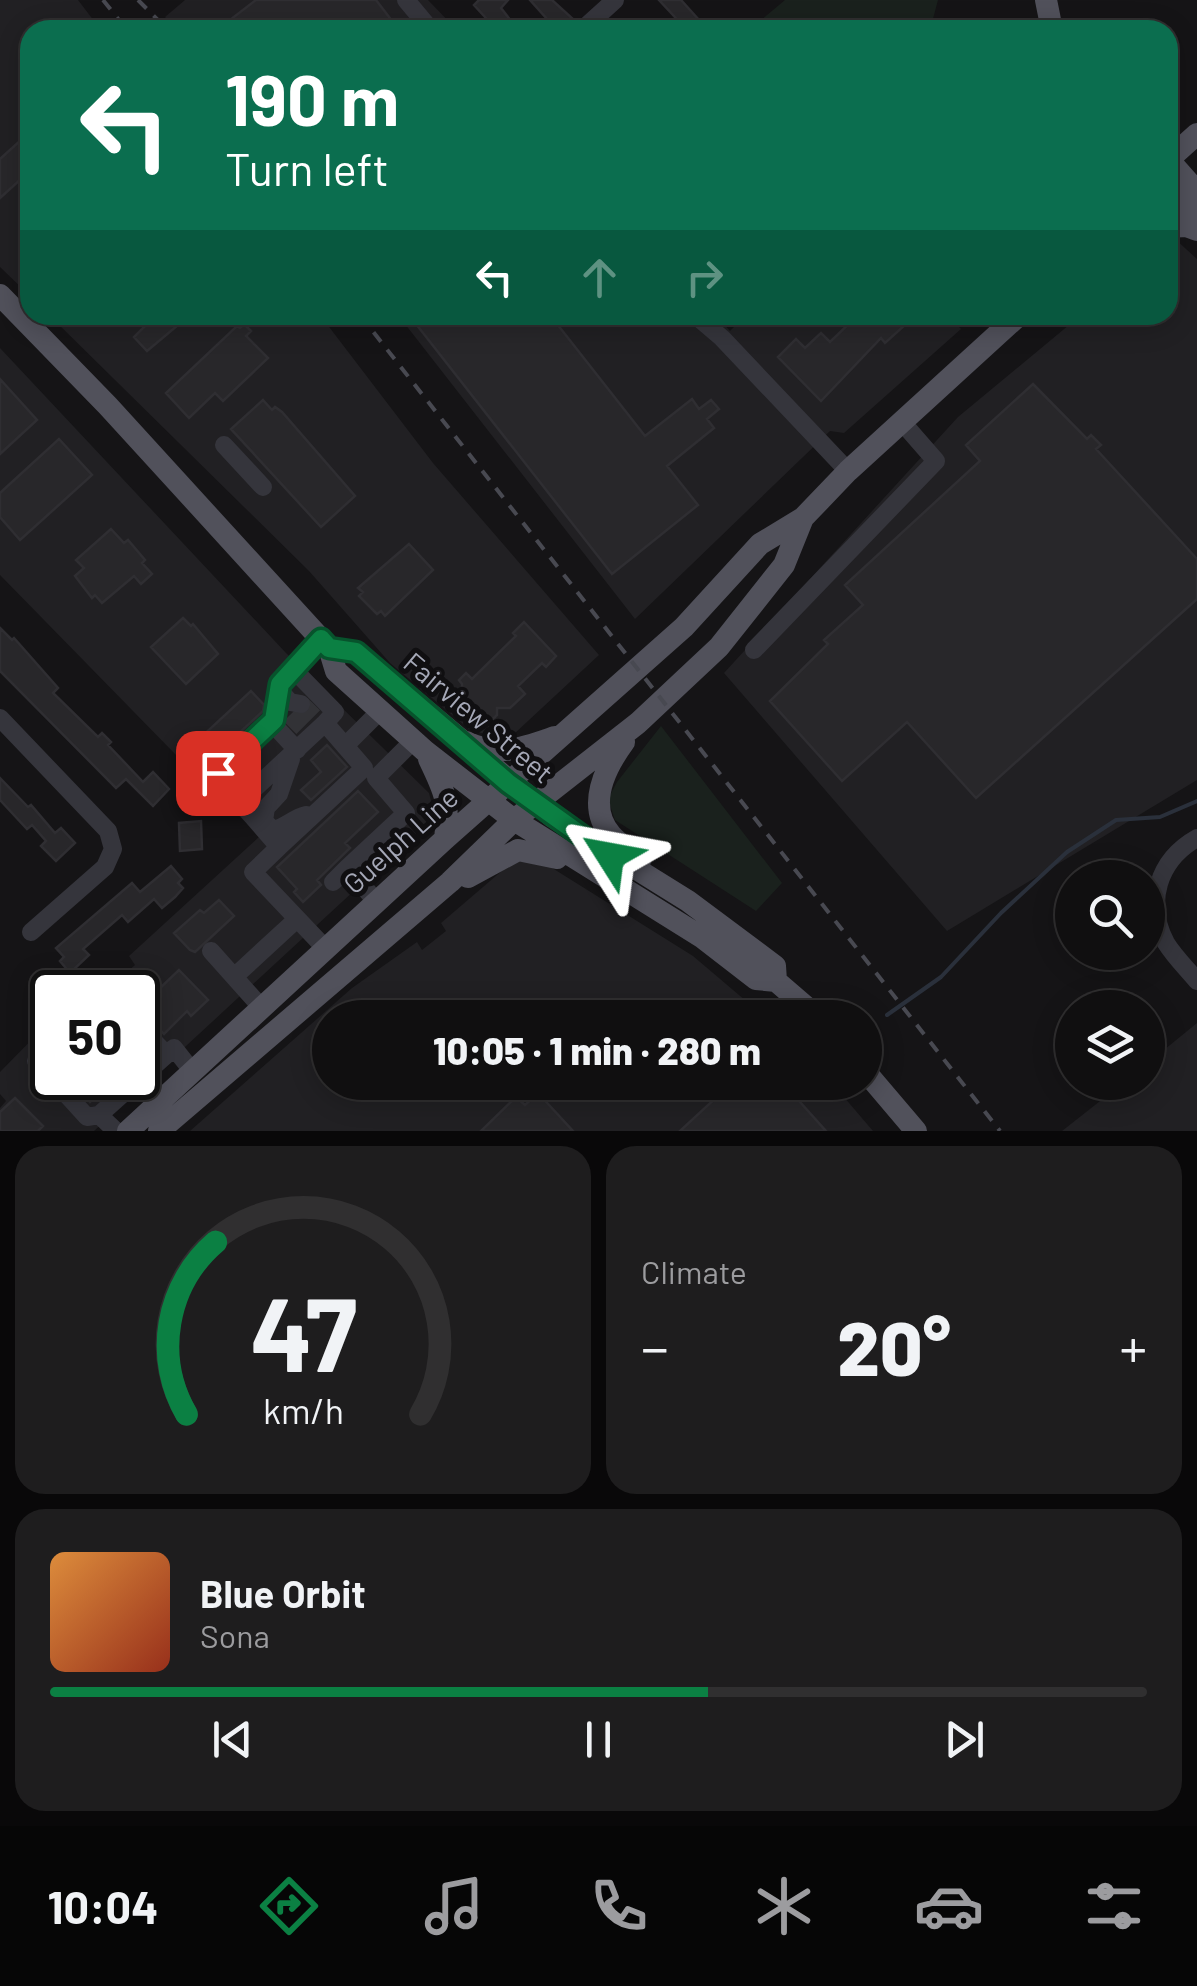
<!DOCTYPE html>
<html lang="en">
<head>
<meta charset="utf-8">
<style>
	body { margin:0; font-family:Barlow,sans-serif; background:#1e1d1e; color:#f1f3f6; height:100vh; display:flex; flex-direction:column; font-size:38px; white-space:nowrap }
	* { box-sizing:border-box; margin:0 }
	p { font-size:32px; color:#9c9c9f }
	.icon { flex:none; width:55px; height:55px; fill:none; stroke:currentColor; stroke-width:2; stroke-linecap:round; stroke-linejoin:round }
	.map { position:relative; height:1131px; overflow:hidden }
	.panel { display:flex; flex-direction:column; gap:15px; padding:15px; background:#090809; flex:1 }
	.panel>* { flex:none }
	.banner { position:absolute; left:20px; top:20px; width:1158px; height:305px; border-radius:30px; box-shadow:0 5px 25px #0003,0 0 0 2px #302f30; background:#0b6e4f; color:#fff; overflow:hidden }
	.tools { position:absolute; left:1055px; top:860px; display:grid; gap:20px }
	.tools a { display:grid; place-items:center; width:110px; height:110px; border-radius:50%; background:#100f10; box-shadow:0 5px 25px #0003,0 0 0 2px #302f30; font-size:50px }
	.speed { position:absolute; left:30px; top:970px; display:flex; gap:20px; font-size:50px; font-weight:700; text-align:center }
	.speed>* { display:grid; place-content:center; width:130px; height:130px; border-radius:50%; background:#100f10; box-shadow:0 5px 25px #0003,0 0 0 2px #302f30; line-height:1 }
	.speed .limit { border:5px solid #111; border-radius:15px; background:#fff; color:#111 }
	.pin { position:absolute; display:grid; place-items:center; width:85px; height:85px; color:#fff; margin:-42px; border-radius:20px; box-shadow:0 5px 15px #0006 }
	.me { position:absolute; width:110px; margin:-55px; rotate:304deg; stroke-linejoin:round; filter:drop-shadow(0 0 8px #0008) }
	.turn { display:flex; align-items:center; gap:35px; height:210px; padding:0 40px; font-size:45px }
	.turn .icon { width:130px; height:130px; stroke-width:2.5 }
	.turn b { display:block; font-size:70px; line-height:85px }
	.lanes { display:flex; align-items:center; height:95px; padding:0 40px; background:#0003; justify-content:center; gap:50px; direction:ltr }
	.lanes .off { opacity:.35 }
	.big { font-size:75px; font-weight:800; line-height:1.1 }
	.panel .tile { flex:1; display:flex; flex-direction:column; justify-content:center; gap:15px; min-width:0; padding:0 35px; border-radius:30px; background:#1e1d1e }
	.panel .dial { align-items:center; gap:0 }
	.dial svg { height:260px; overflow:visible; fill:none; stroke:#302f30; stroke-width:7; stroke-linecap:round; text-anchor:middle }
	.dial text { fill:#f1f3f6; stroke:none }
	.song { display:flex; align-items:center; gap:30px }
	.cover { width:120px; height:120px; border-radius:15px; background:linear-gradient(135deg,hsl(30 70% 55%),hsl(10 70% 35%)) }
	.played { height:10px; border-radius:5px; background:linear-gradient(90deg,#0b8043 60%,#302f30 60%) }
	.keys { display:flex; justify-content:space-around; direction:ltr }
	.heat { display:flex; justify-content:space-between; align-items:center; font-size:55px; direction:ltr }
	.panel .tiles { flex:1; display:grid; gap:15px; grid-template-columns:1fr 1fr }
	.tile:last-child { grid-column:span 2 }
	.trip { position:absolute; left:312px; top:1000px; width:570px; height:100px; border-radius:50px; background:#100f10; box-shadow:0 5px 25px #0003,0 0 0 2px #302f30; font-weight:800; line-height:100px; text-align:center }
	.dock { display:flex; height:160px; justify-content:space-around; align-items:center; background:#060606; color:#9c9c9f }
	.dock .icon { width:70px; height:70px }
	.dock .on { color:#0b8043 }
	.dock b { font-size:45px; color:#f1f3f6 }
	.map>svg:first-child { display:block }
	.built { fill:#212023 }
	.green { fill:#1a211d }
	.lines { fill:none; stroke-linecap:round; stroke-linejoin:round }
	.stream { stroke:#2a303b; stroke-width:4 }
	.building { fill:#28272a; stroke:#2f2e32; stroke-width:2.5 }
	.minor-tunnel { stroke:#323236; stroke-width:18; stroke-dasharray:18 9; stroke-linecap:butt }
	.minor { stroke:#35353c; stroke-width:18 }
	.major { stroke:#51515b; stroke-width:22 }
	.rail { stroke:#484951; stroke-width:4; stroke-dasharray:12 10; stroke-linecap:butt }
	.route-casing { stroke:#07532c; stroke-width:25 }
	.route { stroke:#0b8043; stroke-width:18 }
	.labels { text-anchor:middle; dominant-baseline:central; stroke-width:10; stroke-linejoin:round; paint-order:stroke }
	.street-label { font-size:28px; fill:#a5a8b7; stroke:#100f11 }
</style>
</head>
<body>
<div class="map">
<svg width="1197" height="1131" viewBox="0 0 1197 1131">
	<rect width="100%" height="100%" fill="#151416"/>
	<path class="built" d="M0,0H78L101,30H30V296L0,267Z
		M185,0H428L457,30H176L165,17Z
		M1174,238L1197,259V780L947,931L724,673L958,417L1081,315H1168V243Z
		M49,315H320L433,463L599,655L514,734L497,738L469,729L390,663L309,571Z
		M398,315H716L730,331L746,315H948L961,329L844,433L830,431L635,619Z
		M0,348L286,653L429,793L435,816L94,1131H0V1108L6,1101L0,1094V1072L52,1019V1078H138V992H104L135,965L129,956L260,836L176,755L0,575Z
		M533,861L549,866L693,956L765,1017L330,1018V1082L832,1083L873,1131H190L352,988L417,942L422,950L446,931L441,923L504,869L519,862Z
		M1197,1023V1131H1062L1123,1083L1148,1082V1063Z"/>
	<path class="green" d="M785,0H938L930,30H749Z
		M661,726L782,883L756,911L615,820L608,799L617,782Z"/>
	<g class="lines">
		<path class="stream" d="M887,1015L941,977L1001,913L1067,852L1116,820L1160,817L1197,801"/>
	</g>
	<path class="building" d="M256,0H376L399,30H217Z
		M479,0H508L501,8L518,30H497L474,5Z
		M530,0H552L573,19L557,30Z
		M659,0H681L708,30H687Z
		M21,140L30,149V187L22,178L0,198V159Z
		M156,315H190L147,351L134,337Z
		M409,315H550L645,436L692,399L699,409L711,400L719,409L707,419L714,428L667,466L698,505L612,574Z
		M858,315H916L885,343L881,338L821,401L778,357L796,339L805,348L821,333L830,342Z
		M244,324L251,331L246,336L268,358L223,401L215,393L189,418L166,393L237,326L240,328Z
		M0,379L37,420L0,454Z
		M1033,384L1087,439L1091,435L1101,445L1096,449L1197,559V599L976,798L907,722L842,781L770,701L828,644L824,640L863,605L845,585L980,461L966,445Z
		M263,400L272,410L275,407L282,412L355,496L321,527L231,429Z
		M59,439L92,475L20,540L0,517V493Z
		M111,529L124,543L128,540L145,560L142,563L152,574L141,584L134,576L102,603L95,595L92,598L75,576L84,568L76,560Z
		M409,544L433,570L385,616L381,611L377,614L359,596L363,592L358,588Z
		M183,618L191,626L193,624L218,654L186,684L151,647Z
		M524,622L556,656L546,667L542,663L518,686L525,694L510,708H497V715L486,726H472L462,715V684L459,680L466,673L472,679L516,636L513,633Z
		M0,628L12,640L14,638L58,688L53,693L98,737L102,733L111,742L108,745L143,782L153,772L169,789L153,806L126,779L116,788L0,671Z
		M251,691L264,705L263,711L200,769L185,752Z
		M327,745L347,767L311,800L301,790L321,772L311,760Z
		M0,778L28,807L31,805L55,833L61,828L75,843L56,861L41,846L46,841L32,825L27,829L0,800Z
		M358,791L378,812L345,843L350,848L317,880L321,885L303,902L294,892L297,889L277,867Z
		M201,821L202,849L180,851L179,823Z
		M171,866L182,879L178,883L183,888L175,897L162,908L154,899L128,922L122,915L83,949L89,955L70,973L60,961L64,957L56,948L132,883L140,892Z
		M219,900L234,916L195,952L190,950L174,933L200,910L204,913Z
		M179,970L208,1000L191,1016L187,1011L164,1034L146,1016L138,1013V997L151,984L158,990Z
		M68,1078H115L90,1102Z
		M733,1082H782L826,1131H680Z
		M538,1093L573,1131H481L516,1097L525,1105Z
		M15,1098L43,1126L38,1131H0V1112Z"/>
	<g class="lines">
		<path class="minor-tunnel" d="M301,704L314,717
			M290,715L303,728"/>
		<path class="minor" d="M406,0L431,30
			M582,30L615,0
			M695,315L722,338L848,471
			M224,445L263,487
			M754,650L936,461L902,422
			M293,669L335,712L325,723
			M279,690L290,702L301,704
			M0,718L108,831L113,849L105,867L31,932
			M272,723L297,750
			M345,746L364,768L279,847L240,802L325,723L345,746L380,711
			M291,759L279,794L266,808L264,821L273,830C285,828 293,818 306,815
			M218,773L274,720L280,684L321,639
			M1197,838C1158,860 1145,903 1166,943C1174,956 1187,969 1197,981
			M279,847L253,872L325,948
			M333,882L347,868
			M376,901L347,868L406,813L376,778L413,741
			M211,951L261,1007
			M234,977L297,919
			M50,1002L52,1005
			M138,1025L166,1054
			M52,1046L36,1061L87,1117L99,1115L174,1048L193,1072
			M99,1115L116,1131"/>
		<path class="major" d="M1046,0L1052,30
			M1168,159L1197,192
			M1168,160L1197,134
			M1168,185L1197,218
			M1168,227L1186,226L1197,230
			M0,295L108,406L329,648L336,671L425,751L514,820L703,938L756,979L776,981L819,1018
			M329,648L356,652L553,817L688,901L775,966L776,981
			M466,742C499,758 523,748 555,737
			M624,742C605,768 586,806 611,835C620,845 631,852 640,861
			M429,759C445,792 450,802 445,839
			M468,877L518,850L557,858
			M865,1071L916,1131
			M128,1131L445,839L684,627L760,544L803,518L848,471L1019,315
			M159,1131L450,882L514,820L638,723L719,647L784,565L803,518"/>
		<path class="rail" d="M103,0L127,30
			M138,0L168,30
			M360,315L1000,1131"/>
	</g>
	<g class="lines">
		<defs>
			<path id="route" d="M218,773L274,720L280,684L321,639L329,648L356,652L508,783L610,856"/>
		</defs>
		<use href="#route" class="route-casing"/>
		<use href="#route" class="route"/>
	</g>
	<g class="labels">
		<g class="street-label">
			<text transform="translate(479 717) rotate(40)">Fairview Street</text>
			<text transform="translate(400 840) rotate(-42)">Guelph Line</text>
		</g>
	</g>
</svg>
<div class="tools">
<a><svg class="icon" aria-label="search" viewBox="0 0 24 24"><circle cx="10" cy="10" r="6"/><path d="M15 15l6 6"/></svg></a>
<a><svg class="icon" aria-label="layers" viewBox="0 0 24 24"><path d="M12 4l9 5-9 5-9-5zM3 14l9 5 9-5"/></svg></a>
</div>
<div class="speed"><div class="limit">50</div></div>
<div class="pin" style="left:218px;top:773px;background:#d93025"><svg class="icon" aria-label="arrive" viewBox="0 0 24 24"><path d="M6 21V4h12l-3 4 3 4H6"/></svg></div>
<svg class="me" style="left:610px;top:856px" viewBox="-20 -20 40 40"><path d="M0-17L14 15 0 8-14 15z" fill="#0b8043" stroke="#fff" stroke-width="4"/></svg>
<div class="trip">10:05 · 1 min · 280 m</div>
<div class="banner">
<div class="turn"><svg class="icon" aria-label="left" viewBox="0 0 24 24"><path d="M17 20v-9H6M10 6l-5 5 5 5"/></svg><div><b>190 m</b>Turn left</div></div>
<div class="lanes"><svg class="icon" aria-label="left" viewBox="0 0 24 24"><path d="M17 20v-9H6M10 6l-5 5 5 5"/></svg><svg class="icon off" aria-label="ahead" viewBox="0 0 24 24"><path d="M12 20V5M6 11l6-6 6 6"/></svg><svg class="icon off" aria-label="right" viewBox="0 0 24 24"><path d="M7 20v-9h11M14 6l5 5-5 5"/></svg></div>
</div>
</div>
<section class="panel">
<div class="tiles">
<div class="tile dial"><svg viewBox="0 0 100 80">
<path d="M14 69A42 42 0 1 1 86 69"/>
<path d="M14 69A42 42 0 0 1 23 16" stroke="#0b8043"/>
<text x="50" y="56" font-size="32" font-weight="700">47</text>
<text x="50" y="72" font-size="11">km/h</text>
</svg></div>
<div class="tile"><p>Climate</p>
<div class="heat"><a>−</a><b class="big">20°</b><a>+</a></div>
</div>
<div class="tile">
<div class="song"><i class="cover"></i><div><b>Blue Orbit</b><p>Sona</p></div></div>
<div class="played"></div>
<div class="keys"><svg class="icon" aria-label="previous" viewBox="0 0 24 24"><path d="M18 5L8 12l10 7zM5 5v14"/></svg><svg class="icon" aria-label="pause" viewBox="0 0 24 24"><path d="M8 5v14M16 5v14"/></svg><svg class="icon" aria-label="next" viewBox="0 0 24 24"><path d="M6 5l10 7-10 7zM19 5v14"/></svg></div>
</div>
</div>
</section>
<nav class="dock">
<b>10:04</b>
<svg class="icon on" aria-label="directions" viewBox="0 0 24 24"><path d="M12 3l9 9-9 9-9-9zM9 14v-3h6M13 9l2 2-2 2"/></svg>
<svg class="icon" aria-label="music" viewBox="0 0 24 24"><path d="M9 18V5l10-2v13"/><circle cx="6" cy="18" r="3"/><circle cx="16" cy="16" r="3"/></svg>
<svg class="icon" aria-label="phone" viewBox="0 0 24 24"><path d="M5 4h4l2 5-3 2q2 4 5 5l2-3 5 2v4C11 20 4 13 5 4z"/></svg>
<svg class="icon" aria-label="climate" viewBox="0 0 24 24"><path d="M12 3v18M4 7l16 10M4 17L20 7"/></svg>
<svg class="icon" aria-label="car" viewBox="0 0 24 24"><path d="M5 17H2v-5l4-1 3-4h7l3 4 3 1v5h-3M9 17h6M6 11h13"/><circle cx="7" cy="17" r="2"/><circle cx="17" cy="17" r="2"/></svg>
<svg class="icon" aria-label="filters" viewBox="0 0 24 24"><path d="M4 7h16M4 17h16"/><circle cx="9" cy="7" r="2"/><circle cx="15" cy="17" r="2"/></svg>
</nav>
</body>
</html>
